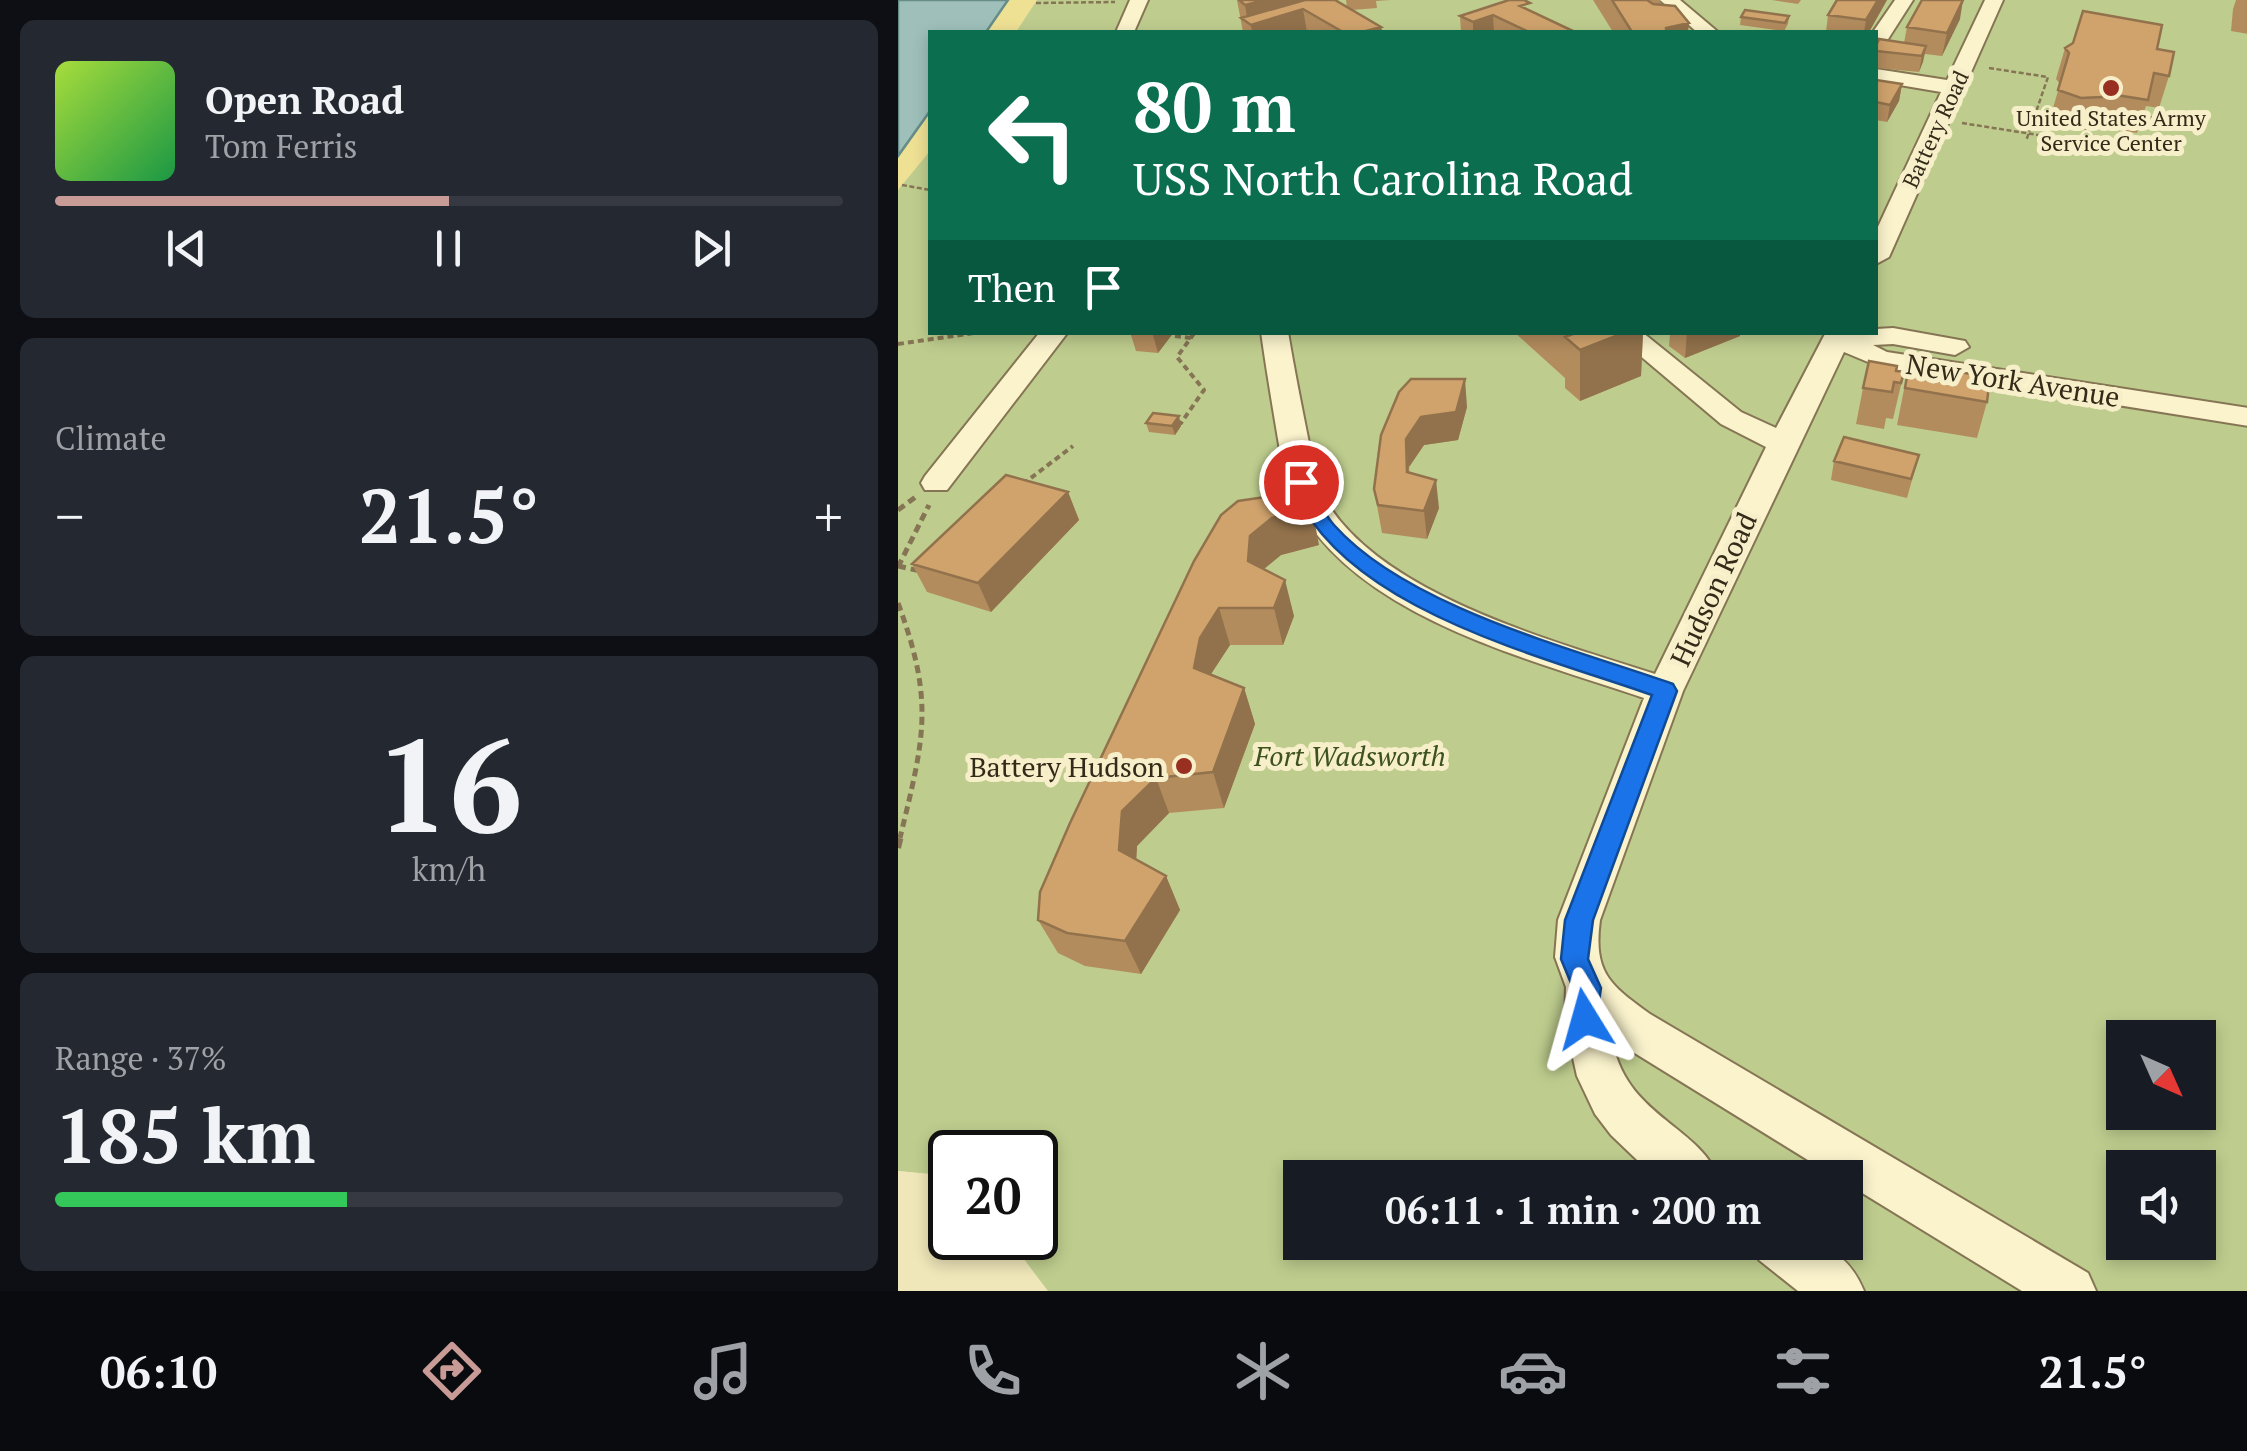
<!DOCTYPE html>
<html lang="en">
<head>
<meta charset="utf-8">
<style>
	body { margin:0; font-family:"PT Serif",serif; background:#242831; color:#f1f3f6; height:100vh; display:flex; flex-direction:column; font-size:38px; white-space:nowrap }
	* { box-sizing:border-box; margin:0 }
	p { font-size:32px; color:#9ea1a6 }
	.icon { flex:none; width:55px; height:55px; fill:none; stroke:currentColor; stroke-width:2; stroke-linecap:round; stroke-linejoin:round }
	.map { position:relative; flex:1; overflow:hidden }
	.sheet { display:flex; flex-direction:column; gap:20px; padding:20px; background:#0d0f14; width:898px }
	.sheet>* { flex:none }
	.top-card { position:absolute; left:30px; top:30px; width:950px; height:305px; border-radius:0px; box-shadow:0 5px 15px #0003; background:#0b6e4f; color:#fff; overflow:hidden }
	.needle { width:65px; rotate:135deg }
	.fabs { position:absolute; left:1208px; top:1020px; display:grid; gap:20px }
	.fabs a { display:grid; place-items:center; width:110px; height:110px; border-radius:0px; background:#171b24; box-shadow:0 5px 15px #0003; font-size:50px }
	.speed { position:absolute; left:30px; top:1130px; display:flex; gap:20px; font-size:50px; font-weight:700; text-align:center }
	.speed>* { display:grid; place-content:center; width:130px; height:130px; border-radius:50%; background:#171b24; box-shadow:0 5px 15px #0003; line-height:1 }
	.speed .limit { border:5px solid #111; border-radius:15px; background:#fff; color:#111 }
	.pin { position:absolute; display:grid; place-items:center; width:85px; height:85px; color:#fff; margin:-42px; border:5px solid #fff; border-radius:50%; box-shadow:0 2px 10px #0007 }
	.me { position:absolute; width:110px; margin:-55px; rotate:352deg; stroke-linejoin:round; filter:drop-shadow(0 0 8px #0008) }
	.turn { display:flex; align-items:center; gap:35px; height:210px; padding:0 40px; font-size:45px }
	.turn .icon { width:130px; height:130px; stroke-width:2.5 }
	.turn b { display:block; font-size:70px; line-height:85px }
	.then { display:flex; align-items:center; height:95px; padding:0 40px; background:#0003; gap:20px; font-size:38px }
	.big { font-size:75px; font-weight:700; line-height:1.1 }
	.sheet .card { flex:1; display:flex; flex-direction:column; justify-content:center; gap:15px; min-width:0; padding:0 35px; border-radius:15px; background:#242831 }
	.sheet .dial { align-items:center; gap:0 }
	.dial b { font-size:130px; line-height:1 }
	.song { display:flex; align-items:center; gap:30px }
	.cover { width:120px; height:120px; border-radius:15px; background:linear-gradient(135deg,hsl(80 70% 55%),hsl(140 70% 35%)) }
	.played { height:10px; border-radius:5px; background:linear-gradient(90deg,#c99b96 50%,#363941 50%) }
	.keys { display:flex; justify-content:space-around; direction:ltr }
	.heat { display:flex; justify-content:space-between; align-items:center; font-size:55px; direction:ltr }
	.charge { height:15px; border-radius:8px; background:linear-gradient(90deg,#34c759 37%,#363941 0) }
	.trip { position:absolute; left:385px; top:1160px; width:580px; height:100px; border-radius:0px; background:#171b24; box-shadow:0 5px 15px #0003; font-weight:700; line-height:100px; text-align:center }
	.menu { display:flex; height:160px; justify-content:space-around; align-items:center; background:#090b0e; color:#9ea1a6 }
	.menu .icon { width:70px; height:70px }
	.menu .selected { color:#c99b96 }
	.menu b { font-size:45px; color:#f1f3f6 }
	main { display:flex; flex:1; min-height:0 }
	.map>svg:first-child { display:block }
	.green { fill:#becd8e; fill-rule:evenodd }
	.sand { fill:#eee194 }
	.water { fill:#9ebfba; stroke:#668d88; stroke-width:2.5 }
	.pier { fill:#efe6b9 }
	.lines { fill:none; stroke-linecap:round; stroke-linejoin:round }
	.minor-casing { stroke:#867554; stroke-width:4 }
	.path-far3 { stroke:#867554; stroke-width:2.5; stroke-dasharray:5 2.5; stroke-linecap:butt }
	.path-far2 { stroke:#867554; stroke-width:4; stroke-dasharray:6 4; stroke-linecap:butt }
	.path-far1 { stroke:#867554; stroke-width:5; stroke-dasharray:8 5; stroke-linecap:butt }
	.path { stroke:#867554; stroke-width:6; stroke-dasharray:10 6; stroke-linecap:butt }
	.minor { fill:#faf3cc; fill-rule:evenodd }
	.wall { fill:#b38c5e }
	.shaded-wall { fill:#92724c }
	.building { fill:#d0a36d; stroke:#92724c; stroke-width:2.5 }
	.route { fill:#1a73e8; stroke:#114b97; stroke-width:2.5 }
	.poi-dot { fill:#982f21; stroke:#f7efc9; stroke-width:4 }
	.labels { text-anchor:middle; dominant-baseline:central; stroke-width:10; stroke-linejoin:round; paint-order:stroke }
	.far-poi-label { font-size:22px; fill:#342a19; stroke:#f7efc9 }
	.far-street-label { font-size:22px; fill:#342a19; stroke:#f7efc9 }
	.street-label { font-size:28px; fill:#342a19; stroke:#f7efc9 }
	.park-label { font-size:28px; font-style:italic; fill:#3e521f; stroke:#f7efc9 }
	.poi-label { font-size:28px; fill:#342a19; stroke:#f7efc9; text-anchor:end }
</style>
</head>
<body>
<main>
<section class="sheet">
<div class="card">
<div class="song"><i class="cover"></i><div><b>Open Road</b><p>Tom Ferris</p></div></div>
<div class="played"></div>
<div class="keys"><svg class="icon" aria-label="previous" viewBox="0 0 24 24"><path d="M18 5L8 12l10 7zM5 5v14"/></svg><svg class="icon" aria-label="pause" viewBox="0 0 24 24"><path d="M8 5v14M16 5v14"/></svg><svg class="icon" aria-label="next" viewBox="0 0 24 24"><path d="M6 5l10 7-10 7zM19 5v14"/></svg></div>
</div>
<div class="card"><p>Climate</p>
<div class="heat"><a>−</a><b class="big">21.5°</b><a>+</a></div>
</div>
<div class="card dial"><b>16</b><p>km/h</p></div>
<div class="card"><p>Range · 37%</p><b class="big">185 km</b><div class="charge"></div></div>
</section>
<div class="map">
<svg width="1350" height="1291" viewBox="0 0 1350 1291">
	<rect width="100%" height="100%" fill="#efe6b9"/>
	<path class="green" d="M110,0H1349V1291H145L104,1238H138V1152H52V1176L0,1171V156L32,111V332H978V32H88ZM1225,1038H1300V1112H1225ZM1225,1168H1300V1242H1225ZM402,1178H948V1242H402Z"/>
	<path class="sand" d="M0,0H139L118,32H32V151L0,190Z"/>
	<path class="water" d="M0,0H110L88,32H32V111L0,156Z"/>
	<path class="pier" d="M0,1171L52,1176V1238H110L150,1291H0Z"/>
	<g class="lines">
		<defs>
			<path id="minor" d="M232,0H250L236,32H218Z
				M762,0H782L820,32H799Z
				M997,0H1015L985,47L978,49L975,32Z
				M1087,0H1105L991,257L978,264V231L1043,92L978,81V69L1049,80Z
				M995,328L1067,341L1071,347L1057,355L995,344L975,345L989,352L1350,408V426L982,367L946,352L785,691L702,920C695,973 712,985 752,1014L1190,1273L1198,1291H1124L948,1183V1178H939L714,1039C727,1116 799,1124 821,1178H758L713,1135L697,1114L679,1076L667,1022L668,987L657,957L660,920L746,698C627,657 441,614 389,484C383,470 383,453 380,439C374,403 368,368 363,332H390C396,368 403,403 410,438C413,452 414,470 419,483C463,591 656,641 757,674L868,447L823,424L714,332H744L843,412L878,428L928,332H978V329Z
				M142,332H170L49,490H27L23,483L27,476Z
				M854,1242C904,1242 943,1236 966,1291H900L861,1260Z"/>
		</defs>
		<use href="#minor" class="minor-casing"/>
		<path class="path-far3" d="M138,3L217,2
			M1091,68L1150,77L1128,141
			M1243,116L1259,118
			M1064,123L1254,153
			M4,185L32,190"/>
		<path class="path-far2" d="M277,336L293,338
			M0,344L83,332
			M279,423H283L306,390L279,357L297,332
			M125,484L175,446"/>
		<path class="path-far1" d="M0,510L19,496
			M0,566L22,571
			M0,567L31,505
			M0,603C37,703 26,738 2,838"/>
		<path class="path" d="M0,848L3,836"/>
		<use href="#minor" class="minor"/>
	</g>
	<path class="wall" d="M339,0H440L441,3L449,8L448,0H492L478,1L479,8L454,10L483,27L485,32H345Z
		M695,0H762V4L790,32H715Z
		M874,0H903L900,4Z
		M939,0H989L971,32H928L930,15Z
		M1338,0H1350V34L1333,31L1335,9Z
		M633,11L677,32H563L562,16Z
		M891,16L890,24L886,31L842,25L843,17Z
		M1062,19L1044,56L1027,54L1021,72L978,68V46L1006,43L1009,27Z
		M1167,48L1259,49L1271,76L1261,108L1248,106L1239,133L1196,126L1195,130H1174L1151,122L1162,84L1158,79Z
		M978,80L1004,84L1001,101L989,122L978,120Z
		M232,332H276L260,353L238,351Z
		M616,332H745L743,376L682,401L667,388V378Z
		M770,332H842V336L787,358L771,346L772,334Z
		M1011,364L1089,402L1079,438L999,425Z
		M998,371L1006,372L995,419L988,418L986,429L958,424L965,388Z
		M569,407L560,440L526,445L511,467V472L541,508L529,539L484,533L476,489L483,435Z
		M248,423L283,426L277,435L251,432Z
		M1021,455L1009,498L933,480L936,461Z
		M170,492L181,520L93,612L29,592L14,564Z
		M421,545L383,555L366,569L396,616L385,645H332L313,674L346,688L357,724L326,808L271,813L239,846L238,859L268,876L282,910L243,974L187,966L160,953L140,920L296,561Z"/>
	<path class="shaded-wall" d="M368,0H424L405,9L409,32H354L353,25L350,23L347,5Z
		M980,0H989L971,32H966L968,20Z
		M1065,0L1062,19L1044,56L1049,33Z
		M595,15L596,32H575V22Z
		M791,23L790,32H767L768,28Z
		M483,27L484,32H464Z
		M1028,46L1025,62L1021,72L1024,56Z
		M1004,84L1001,101L989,122L992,105Z
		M257,332H276L260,353L255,335Z
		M728,332H745L743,376L682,401V350Z
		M789,332H842V336L787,358Z
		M567,379L569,407L560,440L526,445L511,467L513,500L508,439L523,417Z
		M281,416L283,426L277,435L274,426Z
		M538,480L541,508L529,539L526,511Z
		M170,492L181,520L93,612L80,583Z
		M414,508L421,545L383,555L361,573L350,561L352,536L374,518Z
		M387,580L396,616L385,645L376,608Z
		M321,608L332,645L313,674L307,705L296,668L302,638Z
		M346,688L357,724L326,808L315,772Z
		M258,778L271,813L239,846L237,884L221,850L224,811Z
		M268,876L282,910L243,974L227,941Z"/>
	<path class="building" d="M341,0H368L347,5Z
		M407,0H438H437L483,27L464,32H445L405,9L353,25L343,18Z
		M611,0H626L632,3L622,6L677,32H631L595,15L575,22L562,16Z
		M714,0H749L755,4L777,6L791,23L768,28V32H734Z
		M939,0H980L968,20L930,15Z
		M1024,0H1065L1049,33L1009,27Z
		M847,10L891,16L887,23L843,17Z
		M1185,11L1264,25L1259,49L1276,52L1271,76L1256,73L1250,100L1205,93L1204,97L1183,98L1160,90L1171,53L1167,48L1175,43Z
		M981,39L1028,46L1024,56L978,51V46Z
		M978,80L1004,84L992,105L978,102Z
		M673,332H728L682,350L667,337L675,334Z
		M971,361L999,366L998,371L1006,372L1003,383L996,382L994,392L965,388Z
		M1011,364L1092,377L1089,402L1007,388Z
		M513,379H567L558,412L523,417L508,439L509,472L538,480L526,511L480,505L476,489L483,435L501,392Z
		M255,413L281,416L274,426L248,423Z
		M946,437L1021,455L1013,479L936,461Z
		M108,475L170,492L80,583L14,564Z
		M402,492L414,508L374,518L352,536L350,561L387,580L376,608H321L302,638L296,668L346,688L315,772L258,778L224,811L221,850L268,876L227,941L169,933L140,920L142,892L172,823L296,561L323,515L340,501Z"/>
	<path class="route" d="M403,476L410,477C419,493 423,511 436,525C509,607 673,648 775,684L779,691L695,920L690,959L703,988L697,1028L687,1032L677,1028L673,1019L675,988L663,959L667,920L754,695C638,654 439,607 393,482Z"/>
	<g class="poi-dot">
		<circle cx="1213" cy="88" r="10"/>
		<circle cx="286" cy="766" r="10"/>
	</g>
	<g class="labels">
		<g class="far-poi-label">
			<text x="1213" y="117">United States Army<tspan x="1213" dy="25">Service Center</tspan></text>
		</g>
		<g class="far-street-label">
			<text transform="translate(1037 129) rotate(-65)">Battery Road</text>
		</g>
		<g class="street-label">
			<text transform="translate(1115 380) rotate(9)">New York Avenue</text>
			<text transform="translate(815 589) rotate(-65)">Hudson Road</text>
		</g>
		<g class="park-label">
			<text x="452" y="755">Fort Wadsworth</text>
		</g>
		<g class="poi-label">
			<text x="266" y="766">Battery Hudson</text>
		</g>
	</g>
</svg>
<div class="fabs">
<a><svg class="needle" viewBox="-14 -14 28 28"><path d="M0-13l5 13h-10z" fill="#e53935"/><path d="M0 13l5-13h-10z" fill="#9ea1a6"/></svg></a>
<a><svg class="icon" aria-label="sound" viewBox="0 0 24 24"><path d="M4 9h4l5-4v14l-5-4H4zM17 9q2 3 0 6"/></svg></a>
</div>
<div class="speed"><div class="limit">20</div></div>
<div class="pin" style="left:403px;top:482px;background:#d93025"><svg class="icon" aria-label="arrive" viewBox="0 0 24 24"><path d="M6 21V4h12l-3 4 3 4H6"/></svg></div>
<svg class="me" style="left:687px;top:1019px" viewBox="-20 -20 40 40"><path d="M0-17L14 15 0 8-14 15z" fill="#1a73e8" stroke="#fff" stroke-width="4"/></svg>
<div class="trip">06:11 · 1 min · 200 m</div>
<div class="top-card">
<div class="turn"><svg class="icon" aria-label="left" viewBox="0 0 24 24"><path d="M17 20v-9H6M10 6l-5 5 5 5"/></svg><div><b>80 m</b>USS North Carolina Road</div></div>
<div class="then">Then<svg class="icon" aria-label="arrive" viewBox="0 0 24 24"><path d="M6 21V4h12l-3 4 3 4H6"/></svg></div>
</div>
</div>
</main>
<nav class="menu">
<b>06:10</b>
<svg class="icon selected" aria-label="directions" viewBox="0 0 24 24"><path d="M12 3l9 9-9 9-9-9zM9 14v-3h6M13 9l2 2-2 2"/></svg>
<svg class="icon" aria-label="music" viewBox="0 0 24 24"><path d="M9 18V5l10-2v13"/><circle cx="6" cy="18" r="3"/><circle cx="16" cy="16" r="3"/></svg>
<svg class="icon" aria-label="phone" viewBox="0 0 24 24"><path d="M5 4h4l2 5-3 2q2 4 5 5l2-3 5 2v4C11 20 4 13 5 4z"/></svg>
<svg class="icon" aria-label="climate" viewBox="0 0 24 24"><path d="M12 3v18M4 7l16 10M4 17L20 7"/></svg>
<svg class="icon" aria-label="car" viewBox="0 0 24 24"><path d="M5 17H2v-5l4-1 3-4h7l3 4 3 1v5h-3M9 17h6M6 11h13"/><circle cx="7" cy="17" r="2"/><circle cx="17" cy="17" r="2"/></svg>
<svg class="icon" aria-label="filters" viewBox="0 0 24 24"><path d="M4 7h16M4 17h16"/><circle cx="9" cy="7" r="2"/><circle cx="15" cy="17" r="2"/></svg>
<b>21.5°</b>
</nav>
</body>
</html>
